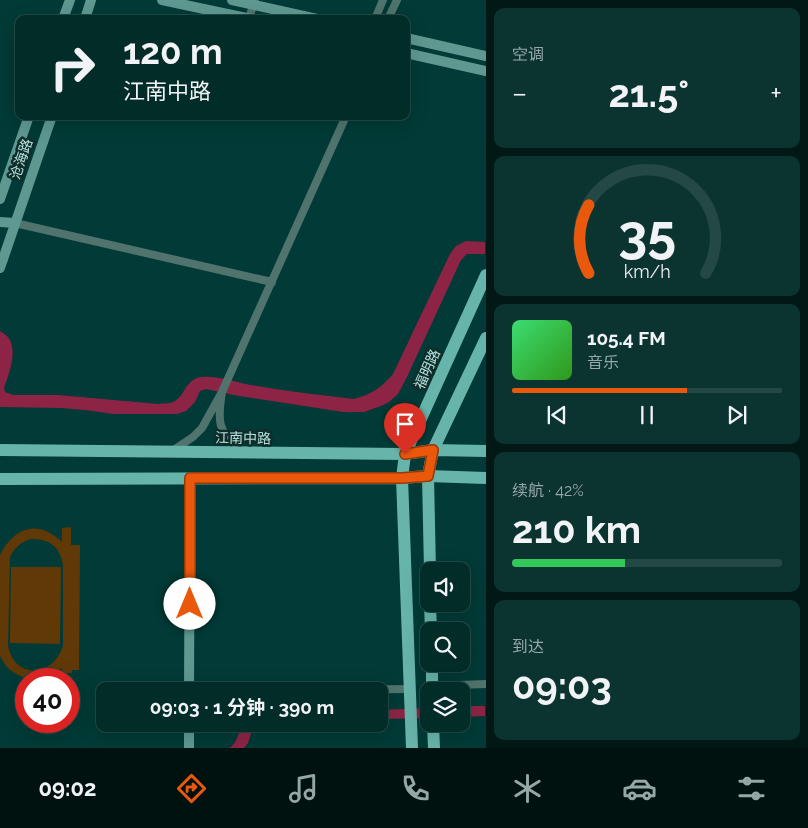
<!DOCTYPE html>
<html lang="zh">
<head>
<meta charset="utf-8">
<style>
	body { margin:0; font-family:Raleway,"Noto Sans SC",sans-serif; background:#0b3430; color:#f1f3f6; height:100vh; display:flex; flex-direction:column; font-size:19px; white-space:nowrap }
	* { box-sizing:border-box; margin:0 }
	p { font-size:16px; color:#96a7a8 }
	.icon { flex:none; width:28px; height:28px; fill:none; stroke:currentColor; stroke-width:2; stroke-linecap:round; stroke-linejoin:round }
	.map { position:relative; flex:1; overflow:hidden }
	.panel { display:flex; flex-direction:column; gap:8px; padding:8px; background:#011816; width:322px }
	.panel>* { flex:none }
	.hud { position:absolute; left:15px; top:15px; width:395px; height:105px; border-radius:10px; box-shadow:0 5px 20px #0002,0 0 0 1px #234845; background:#012c28; color:#f1f3f6; overflow:hidden }
	.tools { position:absolute; left:420px; top:562px; display:grid; gap:10px }
	.tools a { display:grid; place-items:center; width:50px; height:50px; border-radius:10px; background:#012c28; box-shadow:0 5px 20px #0002,0 0 0 1px #234845; font-size:25px }
	.speed { position:absolute; left:15px; top:668px; display:flex; gap:10px; font-size:25px; font-weight:700; text-align:center }
	.speed>* { display:grid; place-content:center; width:65px; height:65px; border-radius:50%; background:#012c28; box-shadow:0 5px 20px #0002,0 0 0 1px #234845; line-height:1 }
	.speed .limit { border:8px solid #d22; background:#fff; color:#111 }
	.pin { position:absolute; display:grid; place-items:center; width:42px; height:42px; color:#fff; margin:-51px -21px; border-radius:50% 50% 50% 0; rotate:-45deg; box-shadow:0 0 5px #0007 }
	.pin .icon { rotate:45deg }
	.me { position:absolute; width:55px; margin:-28px; rotate:0deg; stroke-linejoin:round; filter:drop-shadow(0 0 4px #0008) }
	.turn { display:flex; align-items:center; gap:18px; height:105px; padding:0 25px; font-size:22px }
	.turn .icon { width:65px; height:65px; stroke-width:2.5 }
	.turn b { display:block; font-size:35px; line-height:42px }
	.big { font-size:38px; font-weight:700; line-height:1.1 }
	.panel .tile { flex:1; display:flex; flex-direction:column; justify-content:center; gap:8px; min-width:0; padding:0 18px; border-radius:10px; background:#0b3430 }
	.panel .dial { align-items:center; gap:0 }
	.dial svg { height:130px; overflow:visible; fill:none; stroke:#234845; stroke-width:7; stroke-linecap:round; text-anchor:middle }
	.dial text { fill:#f1f3f6; stroke:none }
	.song { display:flex; align-items:center; gap:15px }
	.cover { width:60px; height:60px; border-radius:8px; background:linear-gradient(135deg,hsl(140 70% 55%),hsl(110 70% 35%)) }
	.played { height:5px; border-radius:2px; background:linear-gradient(90deg,#ea580c 65%,#234845 65%) }
	.keys { display:flex; justify-content:space-around; direction:ltr }
	.heat { display:flex; justify-content:space-between; align-items:center; font-size:28px; direction:ltr }
	.charge { height:8px; border-radius:4px; background:linear-gradient(90deg,#34c759 42%,#234845 0) }
	.trip { position:absolute; left:96px; top:682px; width:292px; height:50px; border-radius:10px; background:#012c28; box-shadow:0 5px 20px #0002,0 0 0 1px #234845; font-weight:700; line-height:50px; text-align:center }
	.tabs { display:flex; height:80px; justify-content:space-around; align-items:center; background:#001210; color:#96a7a8 }
	.tabs .icon { width:35px; height:35px }
	.tabs .current { color:#ea580c }
	.tabs b { font-size:22px; color:#f1f3f6 }
	main { display:flex; flex:1; min-height:0 }
	.map>svg:first-child { display:block }
	.green { fill:#603907; fill-rule:evenodd }
	.water { fill:#8d2446 }
	.lines { fill:none; stroke-linecap:round; stroke-linejoin:round }
	.street { stroke:#50736e; stroke-width:8 }
	.secondary { stroke:#5e9891; stroke-width:10 }
	.primary { stroke:#67b4ab; stroke-width:12 }
	.route-casing { stroke:#983908; stroke-width:12 }
	.route { stroke:#ea580c; stroke-width:9 }
	.labels { text-anchor:middle; dominant-baseline:central; stroke-width:5; stroke-linejoin:round; paint-order:stroke }
	.street-label { font-size:14px; fill:#b6e1db; stroke:#0f2d2a }
</style>
</head>
<body>
<main>
<div class="map">
<svg width="486" height="748" viewBox="0 0 486 748">
	<rect width="100%" height="100%" fill="#013a36"/>
	<path class="green" d="M71,527V545H80L79,670H72V673H62V668C46,682 22,683 6,666C4,663 2,659 0,656V555C14,527 38,519 62,542V528ZM30,539C49,538 61,547 63,566V646C53,678 13,679 8,645L10,557C14,548 20,543 30,539Z
		M11,567H61L60,644L10,643Z"/>
	<path class="water" d="M466,241L485,242V254H467L461,260L407,377L398,394L389,402L381,406L364,412H343L239,396L206,389L200,391L195,402L186,411L177,414H114L85,410L61,408L0,407V331C2,333 5,334 7,336C19,349 9,373 4,388L5,392L13,395H58L158,404C162,403 169,404 173,402C186,396 184,380 201,377C217,375 235,382 251,385C285,391 320,395 354,399C372,394 381,388 393,374L450,254L456,246Z
		M461,706H485V716L461,717Z
		M429,708V718L380,719V710Z
		M242,724H254L248,743L244,748H229C237,744 239,732 242,724Z"/>
	<g class="lines">
		<path class="street" d="M249,18L255,0
			M375,19L383,0
			M388,19L397,0
			M15,223L272,282
			M222,392L346,116
			M172,451L193,437L202,428L222,392C217,422 218,430 240,453
			M432,686L486,684
			M224,691L410,689"/>
		<path class="secondary" d="M162,0L251,19
			M232,0L317,19
			M63,19L70,0
			M85,19L91,0
			M406,38L486,56
			M406,53L486,71
			M0,199L29,116
			M0,222L15,223
			M0,268L52,116
			M189,691L190,478
			M189,748V724"/>
		<path class="primary" d="M0,450L405,454L433,450L486,451
			M0,479L402,478L428,476L486,478
			M430,571L428,476L433,450L486,338
			M430,604L431,631
			M432,664V691
			M433,724L434,748
			M412,748L402,478L405,454L486,275"/>
	</g>
	<g class="lines">
		<defs>
			<path id="route" d="M190,604V478H402L428,476L433,450L405,454"/>
		</defs>
		<use href="#route" class="route-casing"/>
		<use href="#route" class="route"/>
	</g>
	<g class="labels">
		<g class="street-label">
			<text transform="translate(21 159) rotate(-71)">沧海路</text>
			<text transform="translate(427 369) rotate(-66)">福明路</text>
			<text transform="translate(243 438) rotate(1)">江南中路</text>
		</g>
	</g>
</svg>
<div class="tools">
<a><svg class="icon" aria-label="sound" viewBox="0 0 24 24"><path d="M4 9h4l5-4v14l-5-4H4zM17 9q2 3 0 6"/></svg></a>
<a><svg class="icon" aria-label="search" viewBox="0 0 24 24"><circle cx="10" cy="10" r="6"/><path d="M15 15l6 6"/></svg></a>
<a><svg class="icon" aria-label="layers" viewBox="0 0 24 24"><path d="M12 4l9 5-9 5-9-5zM3 14l9 5 9-5"/></svg></a>
</div>
<div class="speed"><div class="limit">40</div></div>
<div class="pin" style="left:405px;top:454px;background:#d93025"><svg class="icon" aria-label="arrive" viewBox="0 0 24 24"><path d="M6 21V4h12l-3 4 3 4H6"/></svg></div>
<svg class="me" style="left:190px;top:604px" viewBox="-20 -20 40 40"><circle r="19" fill="#fff"/><path d="M0-13L10 11 0 6-10 11z" fill="#ea580c"/></svg>
<div class="trip">09:03 · 1 分钟 · 390 m</div>
<div class="hud">
<div class="turn"><svg class="icon" aria-label="right" viewBox="0 0 24 24"><path d="M7 20v-9h11M14 6l5 5-5 5"/></svg><div><b>120 m</b>江南中路</div></div>
</div>
</div>
<section class="panel">
<div class="tile"><p>空调</p>
<div class="heat"><a>−</a><b class="big">21.5°</b><a>+</a></div>
</div>
<div class="tile dial"><svg viewBox="0 0 100 80">
<path d="M14 69A42 42 0 1 1 86 69"/>
<path d="M14 69A42 42 0 0 1 14 27" stroke="#ea580c"/>
<text x="50" y="56" font-size="32" font-weight="700">35</text>
<text x="50" y="72" font-size="11">km/h</text>
</svg></div>
<div class="tile">
<div class="song"><i class="cover"></i><div><b>105.4 FM</b><p>音乐</p></div></div>
<div class="played"></div>
<div class="keys"><svg class="icon" aria-label="previous" viewBox="0 0 24 24"><path d="M18 5L8 12l10 7zM5 5v14"/></svg><svg class="icon" aria-label="pause" viewBox="0 0 24 24"><path d="M8 5v14M16 5v14"/></svg><svg class="icon" aria-label="next" viewBox="0 0 24 24"><path d="M6 5l10 7-10 7zM19 5v14"/></svg></div>
</div>
<div class="tile"><p>续航 · 42%</p><b class="big">210 km</b><div class="charge"></div></div>
<div class="tile"><p>到达</p><b class="big">09:03</b></div>
</section>
</main>
<nav class="tabs">
<b>09:02</b>
<svg class="icon current" aria-label="directions" viewBox="0 0 24 24"><path d="M12 3l9 9-9 9-9-9zM9 14v-3h6M13 9l2 2-2 2"/></svg>
<svg class="icon" aria-label="music" viewBox="0 0 24 24"><path d="M9 18V5l10-2v13"/><circle cx="6" cy="18" r="3"/><circle cx="16" cy="16" r="3"/></svg>
<svg class="icon" aria-label="phone" viewBox="0 0 24 24"><path d="M5 4h4l2 5-3 2q2 4 5 5l2-3 5 2v4C11 20 4 13 5 4z"/></svg>
<svg class="icon" aria-label="climate" viewBox="0 0 24 24"><path d="M12 3v18M4 7l16 10M4 17L20 7"/></svg>
<svg class="icon" aria-label="car" viewBox="0 0 24 24"><path d="M5 17H2v-5l4-1 3-4h7l3 4 3 1v5h-3M9 17h6M6 11h13"/><circle cx="7" cy="17" r="2"/><circle cx="17" cy="17" r="2"/></svg>
<svg class="icon" aria-label="filters" viewBox="0 0 24 24"><path d="M4 7h16M4 17h16"/><circle cx="9" cy="7" r="2"/><circle cx="15" cy="17" r="2"/></svg>
</nav>
</body>
</html>
